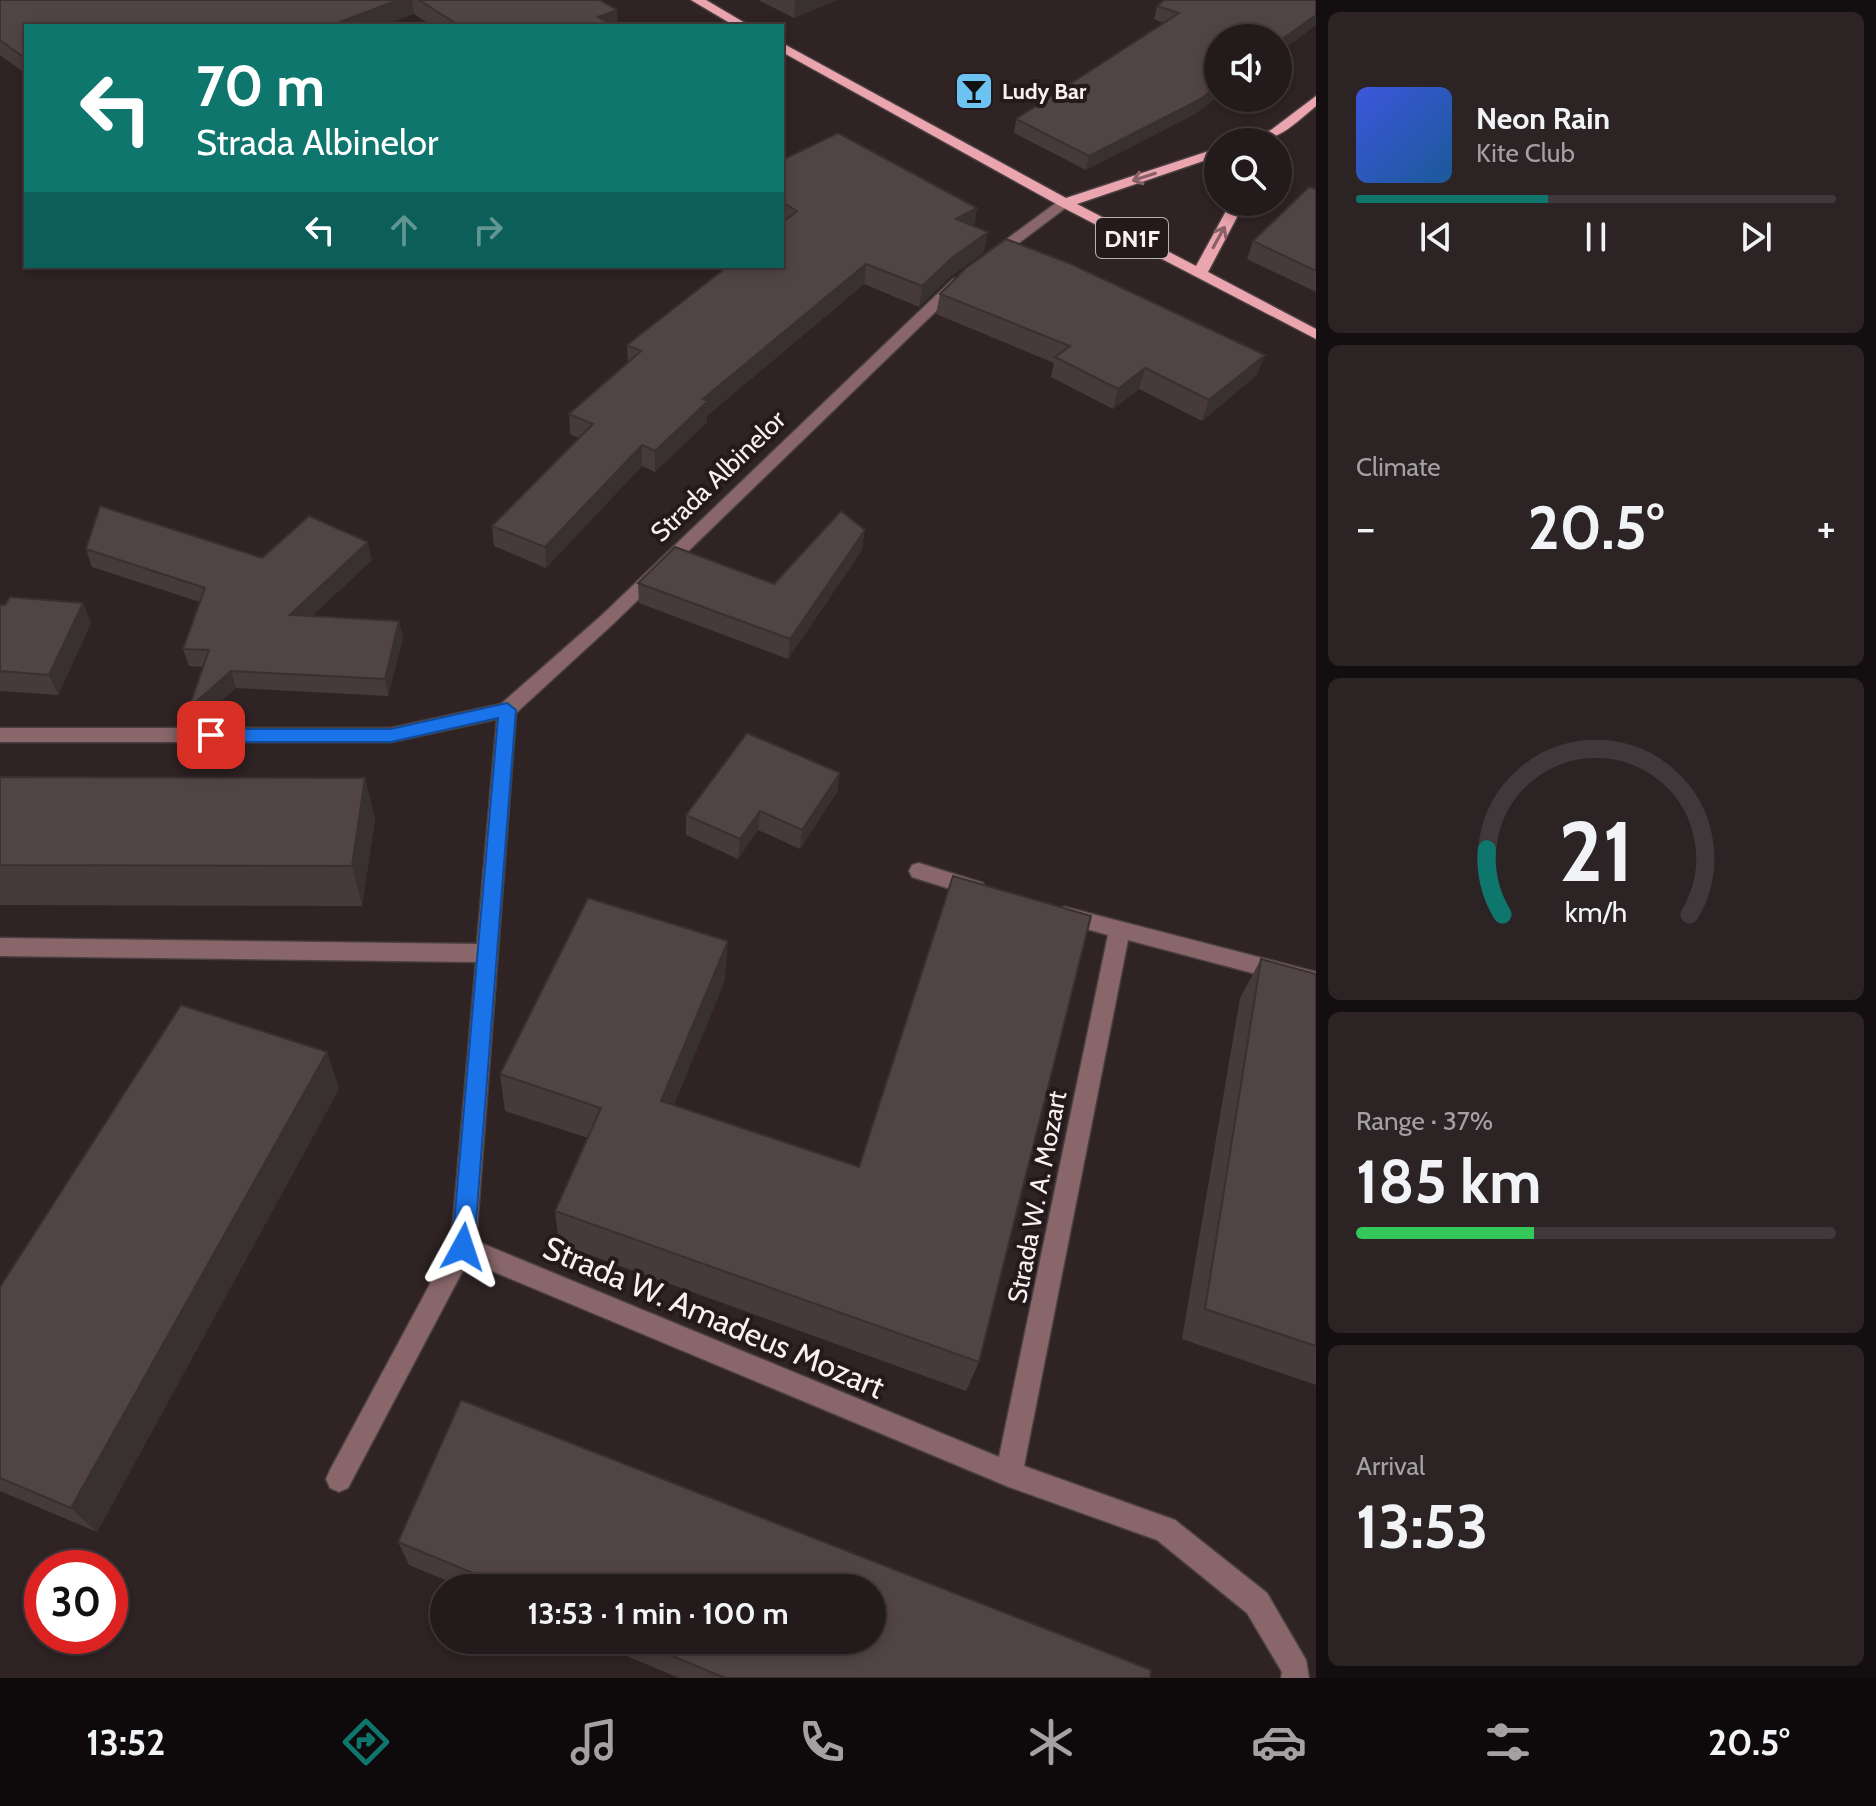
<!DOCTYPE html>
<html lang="en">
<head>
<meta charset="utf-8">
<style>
	body { margin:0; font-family:Cabin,sans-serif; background:#2b2324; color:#f1f3f6; height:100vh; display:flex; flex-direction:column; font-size:30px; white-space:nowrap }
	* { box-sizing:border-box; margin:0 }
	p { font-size:26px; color:#a3a1a3 }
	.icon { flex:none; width:44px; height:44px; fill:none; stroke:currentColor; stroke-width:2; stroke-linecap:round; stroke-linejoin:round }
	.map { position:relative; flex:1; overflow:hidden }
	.panel { display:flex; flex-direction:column; gap:12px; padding:12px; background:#130e0f; width:560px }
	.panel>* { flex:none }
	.guide { position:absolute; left:24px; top:24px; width:760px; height:244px; border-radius:0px; box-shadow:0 4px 12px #0003,0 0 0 2px #40383a; background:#0f766e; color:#fff; overflow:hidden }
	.tools { position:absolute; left:1204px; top:24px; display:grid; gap:16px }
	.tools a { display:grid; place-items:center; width:88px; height:88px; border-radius:50%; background:#231a1b; box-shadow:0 4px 12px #0003,0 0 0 2px #40383a; font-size:40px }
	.speed { position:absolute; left:24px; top:1550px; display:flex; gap:16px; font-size:40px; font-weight:700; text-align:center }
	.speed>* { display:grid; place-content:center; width:104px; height:104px; border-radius:50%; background:#231a1b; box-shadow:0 4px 12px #0003,0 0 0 2px #40383a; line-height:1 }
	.speed .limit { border:12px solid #d22; background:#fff; color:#111 }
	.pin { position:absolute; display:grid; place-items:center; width:68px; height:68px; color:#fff; margin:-34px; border-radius:16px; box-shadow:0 4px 12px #0006 }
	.me { position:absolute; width:88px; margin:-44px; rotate:5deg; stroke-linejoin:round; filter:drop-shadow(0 0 6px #0008) }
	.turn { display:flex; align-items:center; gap:28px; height:168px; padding:0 40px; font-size:36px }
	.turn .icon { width:104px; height:104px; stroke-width:2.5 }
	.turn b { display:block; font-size:56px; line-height:68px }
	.lanes { display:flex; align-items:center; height:76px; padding:0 40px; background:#0003; justify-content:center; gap:40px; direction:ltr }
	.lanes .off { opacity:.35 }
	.big { font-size:60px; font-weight:800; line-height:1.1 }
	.panel .card { flex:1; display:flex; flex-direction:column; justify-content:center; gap:12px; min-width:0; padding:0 28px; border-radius:12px; background:#2b2324 }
	.panel .dial { align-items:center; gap:0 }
	.dial svg { height:208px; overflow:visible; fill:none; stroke:#40383a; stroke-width:7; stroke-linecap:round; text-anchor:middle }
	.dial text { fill:#f1f3f6; stroke:none }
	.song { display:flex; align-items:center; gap:24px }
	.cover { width:96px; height:96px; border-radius:12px; background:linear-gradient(135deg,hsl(230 70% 55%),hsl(210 70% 35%)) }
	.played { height:8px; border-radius:4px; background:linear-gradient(90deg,#0f766e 40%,#40383a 40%) }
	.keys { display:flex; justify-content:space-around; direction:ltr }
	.heat { display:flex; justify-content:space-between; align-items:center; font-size:44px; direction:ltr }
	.charge { height:12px; border-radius:6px; background:linear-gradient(90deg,#34c759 37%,#40383a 0) }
	.trip { position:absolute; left:430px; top:1574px; width:456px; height:80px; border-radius:40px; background:#231a1b; box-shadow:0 4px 12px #0003,0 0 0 2px #40383a; font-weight:800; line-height:80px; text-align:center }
	.tabs { display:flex; height:128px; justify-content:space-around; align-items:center; background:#0e0a0b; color:#a3a1a3 }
	.tabs .icon { width:56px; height:56px }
	.tabs .current { color:#0f766e }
	.tabs b { font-size:36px; color:#f1f3f6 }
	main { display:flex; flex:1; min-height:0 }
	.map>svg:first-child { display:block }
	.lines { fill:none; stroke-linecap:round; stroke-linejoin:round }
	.minor-casing { stroke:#4b4041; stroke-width:3 }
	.major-casing { stroke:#4b4041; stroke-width:3 }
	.minor { fill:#88666a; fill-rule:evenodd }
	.major { fill:#eaa5af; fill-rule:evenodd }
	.wall { fill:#463a3b }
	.shaded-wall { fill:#393030 }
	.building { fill:#514445; stroke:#393030; stroke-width:2 }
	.oneway { stroke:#886065 }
	.route { fill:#1a73e8; stroke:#114b97; stroke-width:2 }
	.labels { text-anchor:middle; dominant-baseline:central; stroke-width:8; stroke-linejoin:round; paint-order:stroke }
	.far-poi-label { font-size:22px; font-weight:bold; fill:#f9f0f1; stroke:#251a1b; text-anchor:start }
	.shield { fill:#251a1b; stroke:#b9b0b1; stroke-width:2 }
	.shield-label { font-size:24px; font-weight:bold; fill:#f9f0f1 }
	.street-label { font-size:26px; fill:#f9f0f1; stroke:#251a1b }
	.near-street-label { font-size:32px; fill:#f9f0f1; stroke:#251a1b }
</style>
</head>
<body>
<main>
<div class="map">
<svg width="1316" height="1678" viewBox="0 0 1316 1678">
	<rect width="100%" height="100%" fill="#2f2324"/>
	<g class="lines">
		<defs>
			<path id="minor" d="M1060,200L1072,203L995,261H985V255Z
				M958,278L965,282L963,285L613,624L516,713L476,1241L999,1457L1108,935L1058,921L1055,915L1058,909L1065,907L1316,972V990L1128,940L1024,1466L1175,1520L1267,1593L1306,1660L1309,1678H1281L1282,1672L1247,1613L1157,1540L1009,1487L468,1261L348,1488L339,1492L330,1488L326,1479L330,1470L451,1245L476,962L0,956V938L477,944L497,719L391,742H0V728H391L501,704L601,616L953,279Z
				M919,863L983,883L986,889L983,895L976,897L912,877L909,871L912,865Z"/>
			<path id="major" d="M691,0H706L750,26H735Z
				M782,43L1066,198L1218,148V156L1077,204L1196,266L1231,202H1245L1208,272L1316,329V339L1060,206L782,52Z
				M1316,96V106C1290,128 1278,142 1242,142L1271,130Z"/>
		</defs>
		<use href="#minor" class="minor-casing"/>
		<use href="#major" class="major-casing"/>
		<use href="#minor" class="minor"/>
		<use href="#major" class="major"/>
	</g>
	<path class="wall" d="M0,0H599L618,26H432L414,14L26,26V74L0,55Z
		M758,0H837L794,18Z
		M1316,0V25L1278,53V38L1195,114L1086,170L1014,133L1016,119L1164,23L1154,19L1157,6Z
		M782,160L977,208L974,226L984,252L949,278L919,307L864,284L707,416V422L655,472L642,466L546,568L494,546L492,526L579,438L570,434L569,414L628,363L627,345L782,266Z
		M1316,189V292L1247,259L1253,241Z
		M940,294L1257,375L1202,421L1139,389L1113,409L1051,377L1054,363L936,314Z
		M86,549L262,558L372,560L312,616L399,621L403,638L388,696L236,688L195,725L189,708L203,667L189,666L183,649L200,602L92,567Z
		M862,550L788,659L639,603L638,583L774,584Z
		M83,603L91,623L58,695L0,691V605Z
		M840,773L837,792L800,849L758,830L738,859L686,835V815Z
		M0,777L365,778L375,819L362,906L0,905Z
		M1261,959L1316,974V1385L1182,1339L1240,998Z
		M725,980L674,1105L979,1362L966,1391L559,1244L555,1211L588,1138L505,1111L500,1074Z
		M327,1052L339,1089L97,1532L0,1491V1287Z
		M461,1400L1151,1670L1150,1678H679L589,1640H872V1588H465L409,1565L398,1542Z"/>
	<path class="shaded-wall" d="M398,0H412L414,14L382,26H329Z
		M795,0H837L794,18Z
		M617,10L618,26H598V17Z
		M1316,15V25L1278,53V42Z
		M1218,86V97L1195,114L1086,170L1089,156Z
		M977,208L973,228L956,219Z
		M988,232L984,252L949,278L919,307L922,286L953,257Z
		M866,264L864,284L707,416V422L655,472V451L703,399Z
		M1265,355L1257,375L1202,421L1209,400Z
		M1145,368L1139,389L1113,409L1118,389Z
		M642,445V466L546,568L545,547Z
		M865,530L862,550L788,659L790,639Z
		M368,542L372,560L294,633L290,615Z
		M83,603L91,623L58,695L49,675Z
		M399,621L403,638L388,696L385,679Z
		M231,671L236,688L195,725L189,708Z
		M840,773L837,792L800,849L802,830Z
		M365,778L375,819L362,906L352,866Z
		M760,811L758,830L738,859L740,839Z
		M728,941L725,980L661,1137V1101Z
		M327,1052L339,1089L97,1532L71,1508Z"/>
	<path class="building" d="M0,0H398L329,26H26V59L0,40Z
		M419,0H599L617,10L598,17L616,26H460Z
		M1164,0H1316V15L1278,42V38H1218V86L1199,100L1089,156L1016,119L1179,13L1157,6Z
		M838,133L977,208L956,219L988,232L953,257L922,286L866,264L703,399L708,401L655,451L642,445L545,547L492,526L593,424L569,414L641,351L627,345L728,266H782V223L797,211L782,202V160Z
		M1309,187L1316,189V271L1253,241Z
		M1006,239L1071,264L1265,355L1209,400L1145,368L1118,389L1055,357L1070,346L940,294L966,268Z
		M100,506L262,558L309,516L368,542L290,615L399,621L385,679L231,671L189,708L209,650L183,649L205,588L86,549Z
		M841,511L865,530L790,639L638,583L675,547L774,584Z
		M10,597L83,603L49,675L0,671V605H5Z
		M747,733L840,773L802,830L760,811L740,839L686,815Z
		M0,777L365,778L352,866L0,865Z
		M953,876L1091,916L979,1362L555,1211L601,1108L500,1074L588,898L728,941L661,1101L859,1167Z
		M1261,959L1316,974V1346L1205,1309Z
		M181,1005L327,1052L71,1508L0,1478V1287Z
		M461,1400L1151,1670L1150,1678H725L634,1640H872V1588H509L398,1542Z"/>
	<defs><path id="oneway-shaft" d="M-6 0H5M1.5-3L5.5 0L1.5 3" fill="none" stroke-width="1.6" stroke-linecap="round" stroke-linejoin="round" transform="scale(2)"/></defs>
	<g class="oneway">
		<use href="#oneway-shaft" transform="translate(1144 177) rotate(162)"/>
		<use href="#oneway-shaft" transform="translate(1219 237) rotate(-61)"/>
	</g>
	<path class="route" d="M507,703L516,710L474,1247L470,1255L463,1258L455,1255L452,1247L498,718L391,742H211L202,735L211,729H391Z"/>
	<defs>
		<symbol id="bar-square" viewBox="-11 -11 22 22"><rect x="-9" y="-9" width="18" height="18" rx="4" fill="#6cc3f2" stroke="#251a1b"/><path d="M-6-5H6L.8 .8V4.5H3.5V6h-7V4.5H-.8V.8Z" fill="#111"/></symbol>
	</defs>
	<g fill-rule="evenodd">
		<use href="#bar-square" x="952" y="69" width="44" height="44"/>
	</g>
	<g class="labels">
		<g class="far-poi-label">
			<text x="1002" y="91">Ludy Bar</text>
		</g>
		<rect class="shield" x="1096" y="218" width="72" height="40" rx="6"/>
		<g class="shield-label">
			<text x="1132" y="238">DN1F</text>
		</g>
		<g class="street-label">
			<text transform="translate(718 476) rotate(-44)">Strada Albinelor</text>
			<text transform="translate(1037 1197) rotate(-79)">Strada W. A. Mozart</text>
		</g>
		<g class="near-street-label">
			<text transform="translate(714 1317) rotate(23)">Strada W. Amadeus Mozart</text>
		</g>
	</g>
</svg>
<div class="tools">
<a><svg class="icon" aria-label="sound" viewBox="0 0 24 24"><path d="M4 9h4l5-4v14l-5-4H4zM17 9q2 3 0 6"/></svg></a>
<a><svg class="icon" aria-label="search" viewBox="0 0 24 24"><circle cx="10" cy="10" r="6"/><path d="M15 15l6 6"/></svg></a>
</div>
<div class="speed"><div class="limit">30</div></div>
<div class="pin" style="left:211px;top:735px;background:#d93025"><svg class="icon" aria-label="arrive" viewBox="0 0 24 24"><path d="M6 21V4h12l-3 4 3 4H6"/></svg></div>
<svg class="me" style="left:463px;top:1247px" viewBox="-20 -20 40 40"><path d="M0-17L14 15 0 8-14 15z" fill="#1a73e8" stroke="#fff" stroke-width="4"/></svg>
<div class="trip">13:53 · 1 min · 100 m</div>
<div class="guide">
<div class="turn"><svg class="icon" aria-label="left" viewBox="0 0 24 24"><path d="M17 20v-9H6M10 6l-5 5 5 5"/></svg><div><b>70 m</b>Strada Albinelor</div></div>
<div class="lanes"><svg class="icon" aria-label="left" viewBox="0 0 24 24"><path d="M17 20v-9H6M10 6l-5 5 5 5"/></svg><svg class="icon off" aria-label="ahead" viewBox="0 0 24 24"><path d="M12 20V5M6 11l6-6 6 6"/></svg><svg class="icon off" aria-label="right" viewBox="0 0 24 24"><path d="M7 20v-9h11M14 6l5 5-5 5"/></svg></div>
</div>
</div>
<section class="panel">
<div class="card">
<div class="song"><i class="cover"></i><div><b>Neon Rain</b><p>Kite Club</p></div></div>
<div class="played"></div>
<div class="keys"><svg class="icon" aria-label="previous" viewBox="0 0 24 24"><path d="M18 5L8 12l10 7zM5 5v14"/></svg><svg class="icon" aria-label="pause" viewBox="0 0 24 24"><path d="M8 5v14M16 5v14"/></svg><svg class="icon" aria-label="next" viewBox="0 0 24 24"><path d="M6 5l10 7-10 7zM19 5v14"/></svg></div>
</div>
<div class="card"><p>Climate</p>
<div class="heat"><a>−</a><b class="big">20.5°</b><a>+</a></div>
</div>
<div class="card dial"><svg viewBox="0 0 100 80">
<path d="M14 69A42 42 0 1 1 86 69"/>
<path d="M14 69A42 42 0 0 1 8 44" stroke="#0f766e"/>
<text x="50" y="56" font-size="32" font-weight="700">21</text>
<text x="50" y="72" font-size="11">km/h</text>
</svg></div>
<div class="card"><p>Range · 37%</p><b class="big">185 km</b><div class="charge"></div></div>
<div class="card"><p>Arrival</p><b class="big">13:53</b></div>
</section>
</main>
<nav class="tabs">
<b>13:52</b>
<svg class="icon current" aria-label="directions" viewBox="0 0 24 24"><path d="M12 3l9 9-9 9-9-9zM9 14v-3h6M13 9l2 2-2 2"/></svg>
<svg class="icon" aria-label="music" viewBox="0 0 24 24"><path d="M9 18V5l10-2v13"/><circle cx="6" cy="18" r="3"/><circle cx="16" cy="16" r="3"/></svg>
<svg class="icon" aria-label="phone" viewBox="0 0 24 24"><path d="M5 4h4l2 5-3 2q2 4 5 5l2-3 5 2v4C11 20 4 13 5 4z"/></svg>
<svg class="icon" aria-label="climate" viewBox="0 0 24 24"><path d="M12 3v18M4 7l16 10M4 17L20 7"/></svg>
<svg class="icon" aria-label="car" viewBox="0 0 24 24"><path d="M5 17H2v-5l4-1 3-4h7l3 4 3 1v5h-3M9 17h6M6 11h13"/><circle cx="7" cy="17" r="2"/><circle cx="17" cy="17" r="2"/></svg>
<svg class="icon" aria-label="filters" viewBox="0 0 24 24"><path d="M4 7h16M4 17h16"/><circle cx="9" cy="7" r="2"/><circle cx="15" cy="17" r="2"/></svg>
<b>20.5°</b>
</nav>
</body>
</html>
